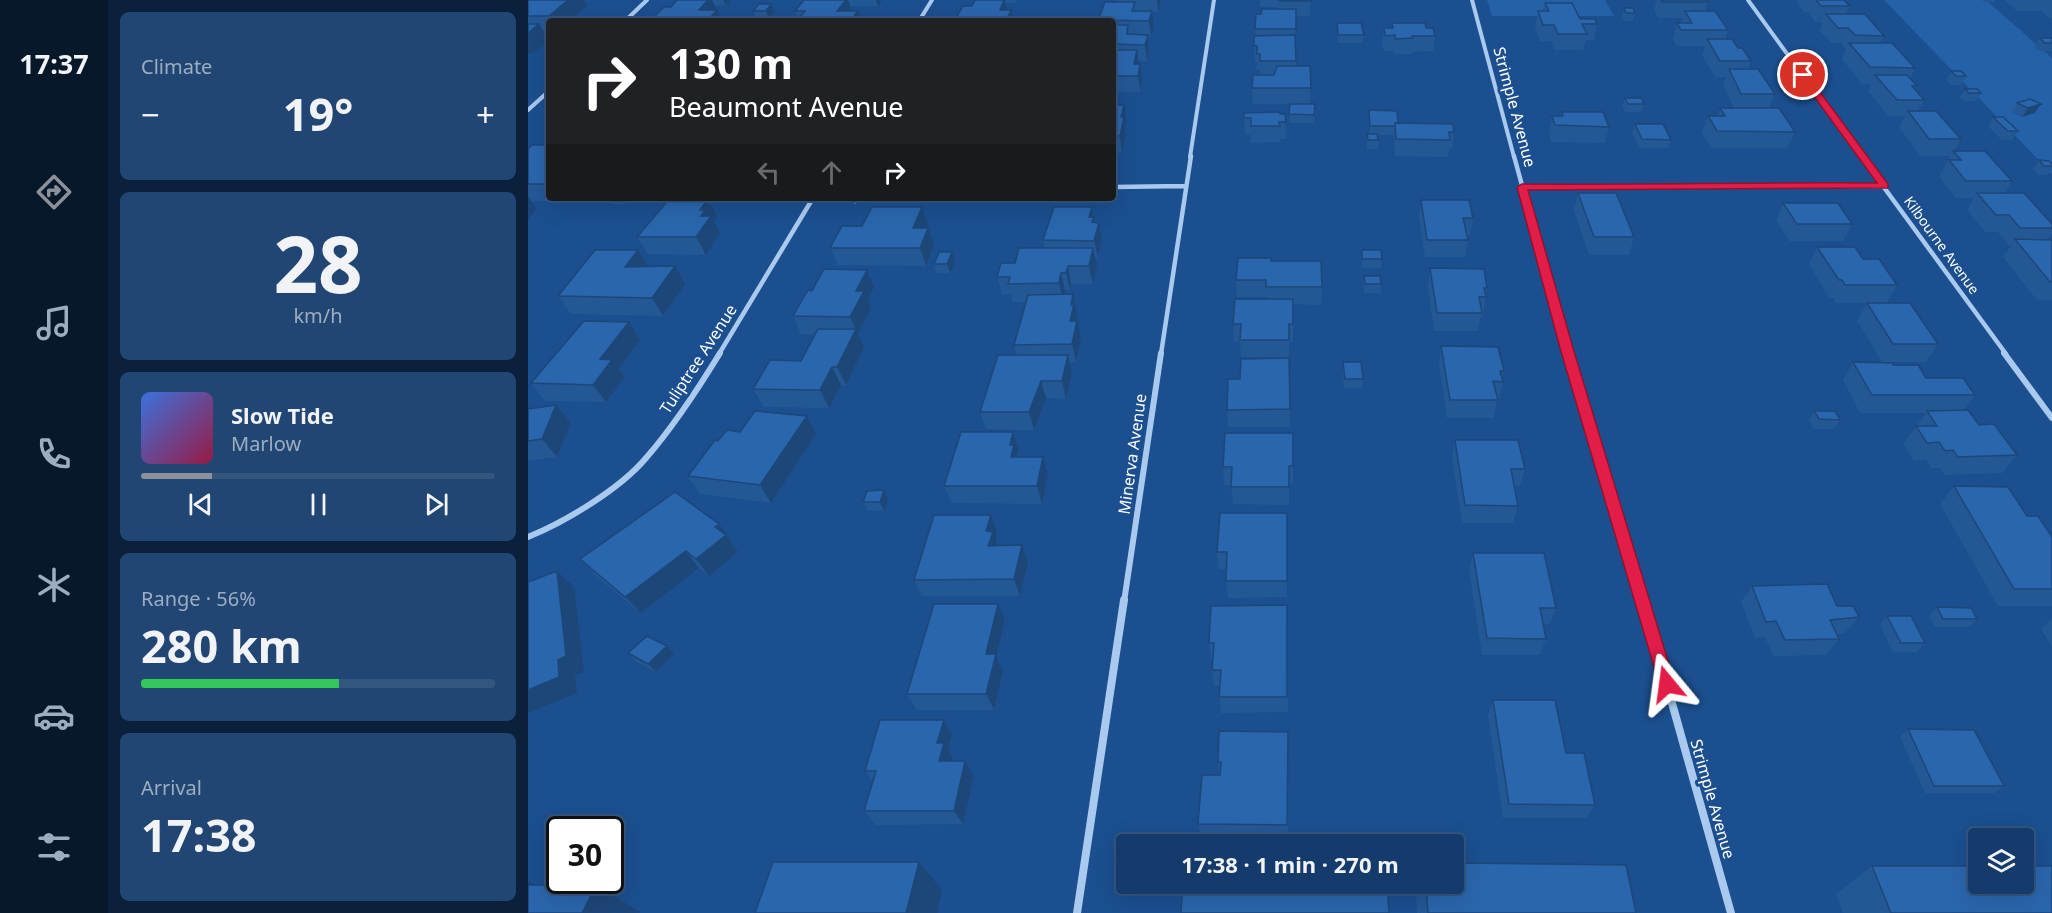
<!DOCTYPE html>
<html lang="en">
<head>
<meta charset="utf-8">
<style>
	body { margin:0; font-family:"Noto Sans",sans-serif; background:#214673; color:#f1f3f6; height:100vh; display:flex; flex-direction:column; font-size:22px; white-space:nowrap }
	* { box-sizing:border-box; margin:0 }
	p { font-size:20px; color:#9dadc1 }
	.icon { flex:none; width:33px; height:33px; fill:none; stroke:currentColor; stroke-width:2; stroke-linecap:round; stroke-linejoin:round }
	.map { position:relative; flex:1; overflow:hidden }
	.side { display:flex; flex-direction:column; gap:12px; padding:12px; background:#0b203b; width:420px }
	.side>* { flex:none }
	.banner { position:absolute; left:18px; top:18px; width:570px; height:183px; border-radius:6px; box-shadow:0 6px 24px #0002,0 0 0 2px #33557e; background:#202124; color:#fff; overflow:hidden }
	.fabs { position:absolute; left:1440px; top:828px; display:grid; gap:12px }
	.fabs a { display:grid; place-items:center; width:66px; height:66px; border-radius:6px; background:#143b6b; box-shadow:0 6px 24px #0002,0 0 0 2px #33557e; font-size:30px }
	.speed { position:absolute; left:18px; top:816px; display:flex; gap:12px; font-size:30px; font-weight:700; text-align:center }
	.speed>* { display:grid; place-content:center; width:78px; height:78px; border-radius:50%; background:#143b6b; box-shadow:0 6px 24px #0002,0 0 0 2px #33557e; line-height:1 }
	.speed .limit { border:3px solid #111; border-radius:9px; background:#fff; color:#111 }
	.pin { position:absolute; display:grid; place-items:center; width:51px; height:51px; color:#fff; margin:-26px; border:3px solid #fff; border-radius:50%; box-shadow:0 2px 6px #0007 }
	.me { position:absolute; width:66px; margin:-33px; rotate:344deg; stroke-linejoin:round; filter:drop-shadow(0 0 4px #0008) }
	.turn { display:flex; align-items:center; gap:21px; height:126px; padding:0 24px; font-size:27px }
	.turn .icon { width:78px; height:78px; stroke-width:2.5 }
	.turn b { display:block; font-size:42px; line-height:51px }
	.lanes { display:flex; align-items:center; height:57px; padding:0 24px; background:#0003; justify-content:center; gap:30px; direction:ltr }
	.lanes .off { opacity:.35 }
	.big { font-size:45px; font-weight:700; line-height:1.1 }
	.side .tile { flex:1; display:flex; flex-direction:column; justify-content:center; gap:9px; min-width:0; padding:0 21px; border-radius:9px; background:#214673 }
	.side .dial { align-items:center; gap:0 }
	.dial b { font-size:78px; line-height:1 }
	.song { display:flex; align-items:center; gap:18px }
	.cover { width:72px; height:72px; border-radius:9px; background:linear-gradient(135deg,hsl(220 70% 55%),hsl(340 70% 35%)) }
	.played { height:6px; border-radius:3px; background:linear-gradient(90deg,#8c9099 20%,#33557e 20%) }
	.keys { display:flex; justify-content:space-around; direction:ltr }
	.heat { display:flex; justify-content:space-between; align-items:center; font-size:33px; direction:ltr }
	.charge { height:9px; border-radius:4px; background:linear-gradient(90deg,#34c759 56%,#33557e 0) }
	.trip { position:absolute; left:588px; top:834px; width:348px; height:60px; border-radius:6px; background:#143b6b; box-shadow:0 6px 24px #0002,0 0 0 2px #33557e; font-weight:700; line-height:60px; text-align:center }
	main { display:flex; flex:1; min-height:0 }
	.dock { display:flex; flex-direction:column; width:108px; justify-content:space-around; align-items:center; background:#08182b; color:#9dadc1 }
	.dock .icon { width:42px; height:42px }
	.dock .current { color:#8c9099 }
	.dock b { font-size:27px; color:#f1f3f6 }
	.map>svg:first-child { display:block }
	.green { fill:#2461a8 }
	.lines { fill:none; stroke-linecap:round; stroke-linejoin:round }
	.path { stroke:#a9c9ee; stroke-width:3; stroke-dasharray:2 4; stroke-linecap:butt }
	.street-far3 { stroke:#a9c9ee; stroke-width:4 }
	.street-far2 { stroke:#a9c9ee; stroke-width:4.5 }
	.street-far1 { stroke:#a9c9ee; stroke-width:6 }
	.street { stroke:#a9c9ee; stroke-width:8 }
	.wall { fill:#245895 }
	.shaded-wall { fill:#1d4779 }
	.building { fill:#2a66ad; stroke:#1d4779; stroke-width:1.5 }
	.route { fill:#e11d48; stroke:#92132f; stroke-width:1.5 }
	.labels { text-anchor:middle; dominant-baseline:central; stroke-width:6; stroke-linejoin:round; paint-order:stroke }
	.far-street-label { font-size:14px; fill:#fff; stroke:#1b4f8f }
	.street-label { font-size:16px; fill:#fff; stroke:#1b4f8f }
</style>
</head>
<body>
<main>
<nav class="dock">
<b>17:37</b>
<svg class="icon current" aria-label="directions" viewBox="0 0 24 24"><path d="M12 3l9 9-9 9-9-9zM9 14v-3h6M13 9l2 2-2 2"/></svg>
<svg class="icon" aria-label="music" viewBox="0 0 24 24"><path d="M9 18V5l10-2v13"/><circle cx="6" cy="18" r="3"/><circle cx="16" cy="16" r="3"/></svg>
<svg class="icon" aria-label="phone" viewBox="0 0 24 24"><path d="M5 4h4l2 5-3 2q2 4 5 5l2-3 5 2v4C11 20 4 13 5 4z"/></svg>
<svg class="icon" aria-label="climate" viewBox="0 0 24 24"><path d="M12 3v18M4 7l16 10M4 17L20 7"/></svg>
<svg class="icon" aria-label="car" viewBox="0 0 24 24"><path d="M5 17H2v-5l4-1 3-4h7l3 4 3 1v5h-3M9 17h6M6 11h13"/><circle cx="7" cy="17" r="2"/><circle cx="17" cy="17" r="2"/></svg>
<svg class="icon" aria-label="filters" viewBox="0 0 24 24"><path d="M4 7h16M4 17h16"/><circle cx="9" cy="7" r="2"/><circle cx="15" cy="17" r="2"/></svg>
</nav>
<section class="side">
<div class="tile"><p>Climate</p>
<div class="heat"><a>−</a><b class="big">19°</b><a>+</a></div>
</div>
<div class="tile dial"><b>28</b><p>km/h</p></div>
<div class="tile">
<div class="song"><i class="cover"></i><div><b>Slow Tide</b><p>Marlow</p></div></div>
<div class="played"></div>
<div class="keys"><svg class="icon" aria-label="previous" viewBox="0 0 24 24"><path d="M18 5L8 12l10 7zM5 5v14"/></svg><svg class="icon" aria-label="pause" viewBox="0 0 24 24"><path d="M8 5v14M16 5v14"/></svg><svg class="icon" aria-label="next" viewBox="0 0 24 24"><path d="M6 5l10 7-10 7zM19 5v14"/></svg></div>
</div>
<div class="tile"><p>Range · 56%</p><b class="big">280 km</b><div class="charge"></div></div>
<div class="tile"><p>Arrival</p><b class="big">17:38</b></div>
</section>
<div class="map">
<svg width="1524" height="913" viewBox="0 0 1524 913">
	<rect width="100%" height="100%" fill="#1b4f8f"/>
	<path class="green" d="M959,0H1077L1086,16H964Z
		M1356,0H1458L1524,58V174Z"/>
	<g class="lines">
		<path class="path" d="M326,203L329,198"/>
		<path class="street-far3" d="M944,0L986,157
			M1220,0L1334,157
			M97,21L119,0
			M391,21L404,0
			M0,110L21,91
			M662,157L686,0"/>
		<path class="street-far2" d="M986,156L1040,354
			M1333,156L1478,354
			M585,187L657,186
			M994,187L1356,186
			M191,354L285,198
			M633,354L663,156"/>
		<path class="street-far1" d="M1039,353L1115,602
			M1476,353L1524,418
			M0,537C37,522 92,489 118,458C146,426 170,389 192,353
			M596,602L633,353"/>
		<path class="street" d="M1115,600L1203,913
			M549,913L596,600"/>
	</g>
	<path class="wall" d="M0,0H56L59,6L42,21H21V31H16L21,40L5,53L0,54Z
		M149,0H203L198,5L186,6L194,21H123V20L143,7Z
		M276,0H354L350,6H322L324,11L270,19L267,11Z
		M447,0H488L487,3H478L479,10L486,21H429L428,19L444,6Z
		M590,0H633L630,12H624L626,27L623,36H620L621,50L619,61H610L614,80L612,92H585V21L570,20L590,2Z
		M732,0H783L782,16H768L767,44L768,66H782V104H787L786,123H761L762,104H725L724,88L732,75V70H729V62H727L726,36H728L727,29L733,14L750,9L749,7H732Z
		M1129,0H1178L1180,2L1177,11L1200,30L1197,39L1210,48L1223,61L1220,69L1247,94L1241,108L1267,132L1259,148H1183L1174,133L1180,116H1190L1192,108H1206L1195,85L1198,77H1187L1174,55L1177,46H1149L1145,39L1149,23H1153L1155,18H1130L1126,10Z
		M1270,0H1316L1322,6L1318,14L1356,36L1352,43L1387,68L1382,78L1389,86L1387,90L1396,100L1390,111L1433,139L1426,151L1484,181L1477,193L1524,224V233L1519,240H1524V300H1509L1475,257L1483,246H1481L1470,232H1457L1439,210L1446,198H1428L1411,177L1422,156H1392L1371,127L1377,116H1360L1340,91L1343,84H1334L1314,59L1318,49L1313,43H1303L1291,30L1295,22H1287L1280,12H1276L1269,3Z
		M1454,0H1467L1466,3L1456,2Z
		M1478,0H1524V20L1513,11H1489L1477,1Z
		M1017,3L1052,19L1069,24L1066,40H1058L1055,50H1026L1023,41H1012L1007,27L1010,11H1015Z
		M231,4L246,12L241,19H228L225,11Z
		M1096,8L1107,13L1105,21H1096L1094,16Z
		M809,23L836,35L835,43H810Z
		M864,23L898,28L907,36L905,51L884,52V54H866L865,51H856L854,44L856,28H864Z
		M1511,38H1524V51H1512L1506,47Z
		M1423,71L1438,76L1433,85H1423L1419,80Z
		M1437,89L1453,93L1448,101H1436L1432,97Z
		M1097,98L1116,104L1113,112H1097L1094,107Z
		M1489,103L1507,113L1494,117L1484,112Z
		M585,105L599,122L597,126L598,134L594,153H585Z
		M841,110L870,123L926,132L924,149H921L920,157L867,156L866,135H850V149H839V134H842Z
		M1034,112L1081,127L1077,143L1023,142L1021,133L1024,116H1033Z
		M752,114H757L758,139H752V142L723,143V135H717L716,118Z
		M21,117V128L17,121Z
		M1465,117L1490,131L1484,140H1474L1460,126Z
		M1107,124L1143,140L1140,148H1111L1104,133Z
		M21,145V198H33L30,201H4L9,209L0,219V149Z
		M1511,160L1524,164V169L1520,175H1510L1505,169Z
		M1050,193L1106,237L1101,255H1061L1046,210Z
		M83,198H103L98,204H86Z
		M181,198H216L211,203H184Z
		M180,199L189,216L186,221L192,233L178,255L120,254L109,237Z
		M893,200L945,218L942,235H939L940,240L937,257H897L891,218Z
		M1255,203L1324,224L1315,241H1261L1248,220Z
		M564,207L567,222L571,223L574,240L570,258H567L569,265L565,284H543L542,290H537L536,294L549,312L548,314L553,339L548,362H542L544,373L538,399L518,398L506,430L458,429L452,412L489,355L486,345L498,302H485L483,294L474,295L469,277L487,263L517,248L515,240Z
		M400,224L398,228L406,245L398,266L310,265L302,248L334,226Z
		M1289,247L1335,259L1369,285L1358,303H1308L1305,298H1301L1281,264Z
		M834,250L854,259L853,268H834Z
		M424,252L427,261L422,273H409L406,264Z
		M743,261L794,287L793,305L765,304V342H761V358L713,357L712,341L706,342L705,324L739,299V297H709L708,280Z
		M120,266L157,284L135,316L43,314L30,296Z
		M902,268L959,288L955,315H953L950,331H906L900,286Z
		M339,270L346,287L340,300L343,308L330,334L336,347L318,385H313L301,408L236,407L225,389L273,361L287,334H273L265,316L284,291Z
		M836,276L853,284V293H836L835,285Z
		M1339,303L1410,344L1398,362H1354L1329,321Z
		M112,340L91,369L97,377L78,402L17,401L3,383Z
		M913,346L976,371L974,379L975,382L971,399H969L966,418H919L911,364Z
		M761,358L762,427H700L699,410Z
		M815,362L835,379L834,388H816L815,371Z
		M1325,362L1365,365L1447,395L1436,410L1451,425L1489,455L1474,473L1417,475L1412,468H1403L1398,460L1386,461L1375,444L1398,413H1332L1315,380Z
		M28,405L43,423L29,457L0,461V409Z
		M1286,411L1312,420L1306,429H1285L1281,420Z
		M765,433V484L761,483V505L705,504L703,485H696L695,467Z
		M288,434L243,503L172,494L160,476L190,441Z
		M927,440L997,469L992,486H986L990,506L985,523H934L924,457Z
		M491,450L490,457H515L520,474L514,504L424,503L416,486Z
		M1426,486L1499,516L1524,537V606H1470L1412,504Z
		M360,499L356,511H340L335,502Z
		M759,513V597L700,598L698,581L699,569H691L689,552Z
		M191,524L203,541L202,542L210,552L181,576L171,568L113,613L68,576L52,559Z
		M469,532L468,539L470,545L500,562L492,596H394L386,580Z
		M945,553L1028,608L1022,624H1015L1018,639L1012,655H954L941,570Z
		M1224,586L1309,606L1331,617L1317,633L1309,634L1311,639L1298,655L1245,656L1237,637L1227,638L1213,602Z
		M759,605L760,712L693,713L691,697L692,686H686L684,670L685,659H683L681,643Z
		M1409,607L1449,619L1441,627H1407L1401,616Z
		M1359,616L1397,643L1389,652H1365L1352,625Z
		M1524,618V647L1513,629Z
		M477,621L468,656L475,670L466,710H389L379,694Z
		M100,653L146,654L128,672L109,662Z
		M965,700L1038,753L1067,805L1058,818H975L960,715Z
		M416,720L424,735L420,750L425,758L424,761H437L446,776L435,824L348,825L336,811L345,782L337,771Z
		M1380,729L1476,786L1466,793H1397L1372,737Z
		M760,732V838H673L670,824L691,775L690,762Z
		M1344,866L1524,913H1315L1308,894Z
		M890,884H926L1108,913H889L888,891Z"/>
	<path class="shaded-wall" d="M40,0H56L59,6L42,21H24L21,16Z
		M180,0H184L194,21H182L171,10Z
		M195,0H203L198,5Z
		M318,0H320L324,13L309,11Z
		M348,0H354L350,6Z
		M476,0H477L480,14L472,10Z
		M629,0H633L630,12Z
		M243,4L246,12L241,19L238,11Z
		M483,10L486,21H480L479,19Z
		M330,11L333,21H322Z
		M624,11L626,27L623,36L621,21Z
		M11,24L21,40L5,53L0,54V33Z
		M620,35L621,50L619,61L617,45Z
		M609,50L611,66L606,64Z
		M612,64L614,80L612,92L610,76Z
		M1513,104L1507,113L1494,117L1500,108Z
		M596,105L599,122L597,126L598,134L594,153L592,136L593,117Z
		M0,196L9,209L0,219Z
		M95,198H103L98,204Z
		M209,198H216L211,203Z
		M180,199L189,216L186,221L192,233L178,255L168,237L172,210Z
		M394,207L400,224L391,245L385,228Z
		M564,207L568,232L571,223L574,240L570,258L561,217Z
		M400,228L406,245L398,266L392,248Z
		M565,248L569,265L565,284L561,266Z
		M110,250L121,268L97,267Z
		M424,252L427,261L422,273L419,264Z
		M147,266L157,284L135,316L124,298Z
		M540,266L543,284L542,290L538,273Z
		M339,270L346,287L340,300L343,308L330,334L336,347L318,385L309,367L328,330L322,317L328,291Z
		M533,273L537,290L535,301L531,283Z
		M545,294L553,339L548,362L544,344L542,321L543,305Z
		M101,322L112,340L91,369L97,377L78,402L65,385L72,359Z
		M540,355L544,373L538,399L534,381Z
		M304,367L313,385L301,408L292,390Z
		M513,381L518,398L506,430L501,412Z
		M28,405L43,423L29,457L14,439Z
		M279,416L288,434L243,503L232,485Z
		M485,432L491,450L489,455L492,463L483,457L482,445Z
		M515,457L520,474L514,504L509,486Z
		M356,490L360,499L356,511L352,502Z
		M463,515L469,532L468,539L471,549L460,546L458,531Z
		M191,524L203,541L202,542L210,552L181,576L168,559L187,527Z
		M494,545L500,562L492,596L486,579Z
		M158,551L171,568L113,613L97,597Z
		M29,571L46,587L56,672L47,675L49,693L0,713V690L30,660Z
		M470,604L477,621L468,656L475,670L466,710L458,694V654Z
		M139,646L146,654L128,672L120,664Z
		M416,720L424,735L420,750L425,758L420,776L411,761L409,743Z
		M437,761L446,776L435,824L426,811Z
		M391,862L414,890L409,913H378Z
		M1,881L49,908L0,886Z
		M68,885L112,912L111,913H54Z"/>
	<path class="building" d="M0,0H40L21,16H0Z
		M149,0H180L171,10H189L181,19L123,20L136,7H143Z
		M276,0H318L309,11H330L322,21H268L277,11H267Z
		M447,0H476L472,10H483L479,19H452L451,21H438L439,19H428L435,6H444Z
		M751,0H783V1H751Z
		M1133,0H1178L1180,2H1135Z
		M1288,0H1316L1322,6H1293Z
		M577,2H607L604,11H624L621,21L570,20Z
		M1017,3H1044L1052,19H1067L1069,24H1054L1059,34H1030L1026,25H1015L1010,11H1021Z
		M231,4H243L238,11H225Z
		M1096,8H1105L1107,13H1098Z
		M734,9H768V29H727L728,14H733Z
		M1157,11H1187L1200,30H1153L1149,23H1164Z
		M1298,14H1337L1356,36L1327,35L1320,28H1310Z
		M809,23H833L836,35H810Z
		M864,23H897L898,28H905L907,36H884L885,38L867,39V35L857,36L856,28H865Z
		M0,24H11L0,33Z
		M585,25H600L599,34L620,35L617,45L585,44Z
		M767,35L768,61H732V54H729V46H726V36Z
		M1511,38H1524V43H1517Z
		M1179,39H1204L1210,48H1214L1223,61H1192Z
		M1321,43H1364L1387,68L1342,67Z
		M585,50H609L606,64H612L610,76H585Z
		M749,66H782L783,88H724L725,75H746Z
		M1201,69H1230L1247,94H1213Z
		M1423,71H1433L1438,76H1428Z
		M1347,75H1379L1389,86H1384L1396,100H1369Z
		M1437,89H1449L1453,93H1441Z
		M1097,98H1113L1116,104H1100Z
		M1502,99L1513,104L1500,108L1489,103Z
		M762,104H787L786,115L761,114Z
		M585,105H596L593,117H596L592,136H585Z
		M1192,108H1251L1267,132L1189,131L1180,116H1197Z
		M841,110L869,111L870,123H867V126H842Z
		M1380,111H1408L1433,139H1401Z
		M752,112V114H757L758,122H751L752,126H723V118H716V113Z
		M1034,112H1075L1081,127L1027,125L1024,116H1035Z
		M1465,117H1475L1490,131H1480Z
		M867,123L925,124L926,132H921L922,140L868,139Z
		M1107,124H1135L1143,140L1114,139Z
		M839,134H849L850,140H840Z
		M4,145H21V182L19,184H0V149Z
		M1425,151H1457L1484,181H1438L1421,160H1433Z
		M1511,160L1521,161L1524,164V166H1516Z
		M1050,193H1088L1106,237H1066Z
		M1449,193H1496L1524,224V228H1492L1481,215H1468Z
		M142,198L180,199L172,210H177L173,216H183L168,237H109Z
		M893,200H941L945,218H935L940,240H899Z
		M1255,203H1310L1324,224H1269Z
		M344,207H394L385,228H400L392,248H302L314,226H334Z
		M526,207H564L561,217H566L564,222L571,223L566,241L515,240Z
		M1487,239L1524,240V282H1522Z
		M1289,247H1327L1335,259H1351L1369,285H1317L1314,280H1311Z
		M491,248H565L561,266H540L538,273H533L531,283L480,284L482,277H469L473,263H487Z
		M67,250H110L97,267L147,266L124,298L30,296Z
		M834,250H853L854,259H834Z
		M411,252H424L419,264H406Z
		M710,258H743V261H793L794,287H738V280H708Z
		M902,268L956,269L959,288H956L958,297H951L954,313H909Z
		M296,269L339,270L328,291H336L322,317L265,316L280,290L284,291Z
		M836,276H852L853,284H837Z
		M545,294L543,305L546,304L542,321H549L544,344L486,345L500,295Z
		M707,299H765V324H761V340H712L713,324H705Z
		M1339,303H1382L1410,344H1365Z
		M56,321L101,322L72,359L84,360L65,385L3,383Z
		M290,329H328L309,367H304L292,390L225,389L242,360L273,361Z
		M913,346L970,347L976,371H972L975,382L965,381L970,400H922Z
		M470,355H540L534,381H513L501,412H452Z
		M761,358L762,409L699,410L700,379H712L713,359Z
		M815,362H833L835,379H817Z
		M1325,362L1364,363L1365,365H1390L1398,378H1435L1447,395H1344Z
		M28,405L14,439L0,441V409Z
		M1440,410L1451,425L1466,424L1489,455L1430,457L1425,450L1417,451L1411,442L1399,443L1388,426H1409L1399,411Z
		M227,411L279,416L232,485L160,476L187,440L190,441L199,430L212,432Z
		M1286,411H1307L1312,420L1291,419Z
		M433,432H485L482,445H486L483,457H515L509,486H416Z
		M697,433H765V466H761V487H703L704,467H695Z
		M927,440H990L997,469H983L990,506L937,505Z
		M1426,486L1480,487L1499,516H1510L1524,537V589H1486Z
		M356,490L352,502H335L339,491Z
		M147,492L191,524L187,527L198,535L168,559L158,551L97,597L52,559Z
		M692,513H759V581H698L699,552H689Z
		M406,515H463L458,531L465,532L460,546L494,545L486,579L386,580Z
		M945,553H1016L1028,608H1012L1018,639L959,638Z
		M29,571L38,656L30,660L31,677L0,690V582Z
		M1299,584L1309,606H1325L1331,617L1302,620L1311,639L1257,640L1248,621L1238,622L1224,586Z
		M406,604H470L458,654H468L458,694H379Z
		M759,605V697H691L693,670H684L686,643H681L683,606Z
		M1409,607L1443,608L1449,619H1415Z
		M1359,616H1383L1397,643H1373Z
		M119,636L139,646L120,664L100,653Z
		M965,700H1027L1038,753H1056L1067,805L981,804Z
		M352,720H416L409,743H416L411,761H437L426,811H336L348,771H337Z
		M1380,729L1446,730L1476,786H1406Z
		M691,731L760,732L759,825L670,824L674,775H692L693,762H690Z
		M245,862H391L378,913H227Z
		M926,863L1098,865L1108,913H900L898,884H926Z
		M1344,866H1450V884H1496V866H1524V913H1363Z
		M655,884H859L861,913H653Z
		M0,885H68L54,913H0Z"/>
	<path class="route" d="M1272,73H1278L1360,184V188L1000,190L1045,348L1147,684L1145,689L1139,691L1133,689L1131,684L1032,348L989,187L994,184C1113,185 1230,182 1349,183L1272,77Z"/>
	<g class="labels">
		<g class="far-street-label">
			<text transform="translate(1414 245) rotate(54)">Kilbourne Avenue</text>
		</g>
		<g class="street-label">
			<text transform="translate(987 107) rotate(75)">Strimple Avenue</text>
			<text transform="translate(170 359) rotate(-57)">Tuliptree Avenue</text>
			<text transform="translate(604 454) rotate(-82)">Minerva Avenue</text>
			<text transform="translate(1185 799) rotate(74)">Strimple Avenue</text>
		</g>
	</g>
</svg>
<div class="fabs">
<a><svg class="icon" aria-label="layers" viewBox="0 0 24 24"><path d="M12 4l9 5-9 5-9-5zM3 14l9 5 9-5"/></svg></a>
</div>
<div class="speed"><div class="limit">30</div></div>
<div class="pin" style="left:1275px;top:75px;background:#d93025"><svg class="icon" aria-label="arrive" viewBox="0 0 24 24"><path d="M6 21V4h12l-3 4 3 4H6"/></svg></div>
<svg class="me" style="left:1139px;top:684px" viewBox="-20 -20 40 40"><path d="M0-17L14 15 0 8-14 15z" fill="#e11d48" stroke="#fff" stroke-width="4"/></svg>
<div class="trip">17:38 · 1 min · 270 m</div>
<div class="banner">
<div class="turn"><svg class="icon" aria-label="right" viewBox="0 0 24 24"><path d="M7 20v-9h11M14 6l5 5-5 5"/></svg><div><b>130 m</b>Beaumont Avenue</div></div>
<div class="lanes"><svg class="icon off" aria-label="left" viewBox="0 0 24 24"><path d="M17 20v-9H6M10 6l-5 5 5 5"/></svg><svg class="icon off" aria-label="ahead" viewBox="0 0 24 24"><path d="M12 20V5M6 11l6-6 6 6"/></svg><svg class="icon" aria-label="right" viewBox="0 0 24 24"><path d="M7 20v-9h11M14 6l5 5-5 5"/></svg></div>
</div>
</div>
</main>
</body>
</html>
